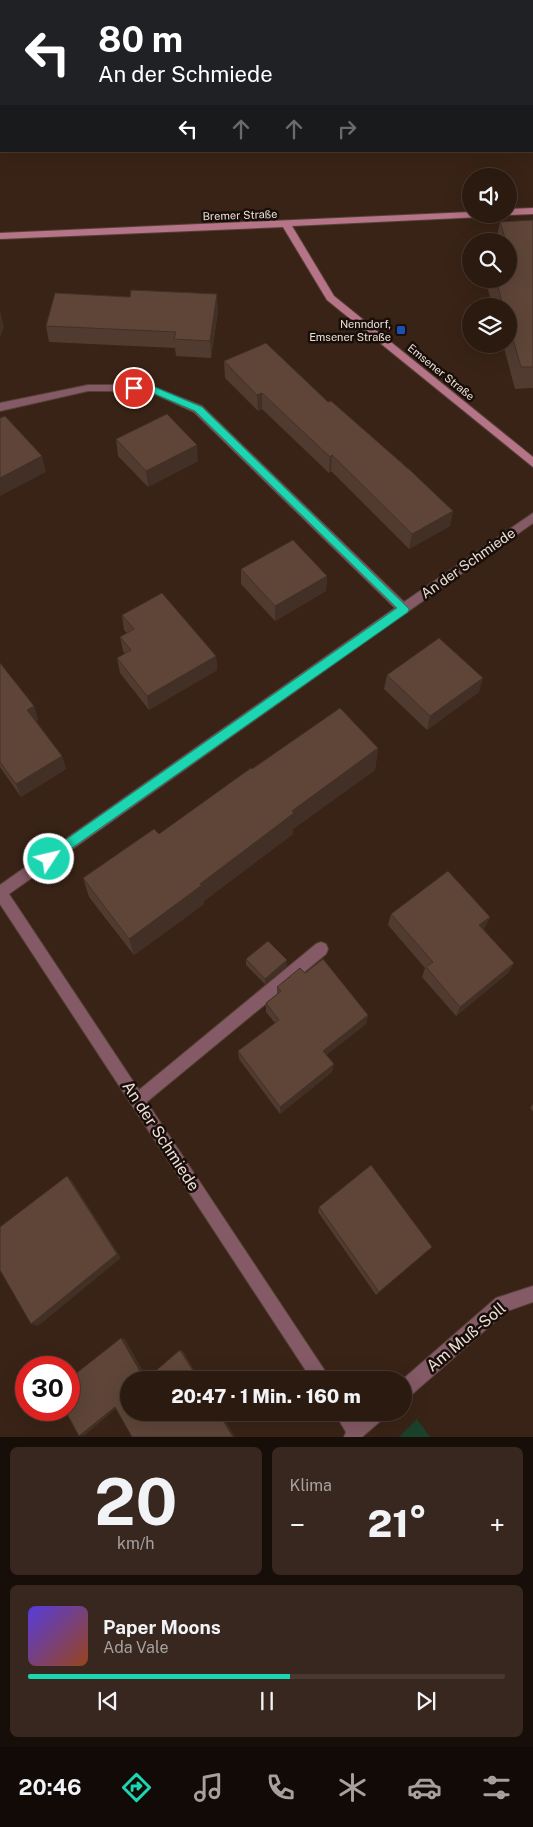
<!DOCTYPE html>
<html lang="de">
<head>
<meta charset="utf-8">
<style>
	body { margin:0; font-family:"Public Sans",sans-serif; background:#37271e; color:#f1f3f6; height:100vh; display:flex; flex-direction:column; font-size:19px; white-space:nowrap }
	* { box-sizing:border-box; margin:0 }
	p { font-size:16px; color:#a6a19f }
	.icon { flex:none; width:28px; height:28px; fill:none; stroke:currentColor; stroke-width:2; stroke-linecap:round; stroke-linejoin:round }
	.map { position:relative; height:1437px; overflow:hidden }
	.details { display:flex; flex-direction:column; gap:10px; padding:10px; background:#180e09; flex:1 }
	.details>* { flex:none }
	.hud { position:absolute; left:0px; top:0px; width:534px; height:152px; box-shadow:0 5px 20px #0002,0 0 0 1px #473830; background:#202124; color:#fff; overflow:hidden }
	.controls { position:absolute; left:462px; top:168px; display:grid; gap:10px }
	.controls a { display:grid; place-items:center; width:55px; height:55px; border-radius:50%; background:#2b1a10; box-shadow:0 5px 20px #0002,0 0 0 1px #473830; font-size:25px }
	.speed { position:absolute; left:15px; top:1356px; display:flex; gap:10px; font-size:25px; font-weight:700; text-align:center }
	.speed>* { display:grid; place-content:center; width:65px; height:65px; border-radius:50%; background:#2b1a10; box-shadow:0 5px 20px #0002,0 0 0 1px #473830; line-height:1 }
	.speed .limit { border:8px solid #d22; background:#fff; color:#111 }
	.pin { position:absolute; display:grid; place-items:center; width:42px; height:42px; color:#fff; margin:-21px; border:2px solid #fff; border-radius:50%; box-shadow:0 1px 5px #0007 }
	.me { position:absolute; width:55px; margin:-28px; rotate:55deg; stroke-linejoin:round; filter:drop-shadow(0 0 4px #0008) }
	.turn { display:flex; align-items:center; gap:18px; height:105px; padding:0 15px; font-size:22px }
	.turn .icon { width:65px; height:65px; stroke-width:2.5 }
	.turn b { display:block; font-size:35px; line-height:42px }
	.lanes { display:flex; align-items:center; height:48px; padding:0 15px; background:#0003; justify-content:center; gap:25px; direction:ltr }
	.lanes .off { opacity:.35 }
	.big { font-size:38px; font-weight:800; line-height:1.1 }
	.details .card { flex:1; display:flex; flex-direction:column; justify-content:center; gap:8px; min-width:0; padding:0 18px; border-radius:8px; background:#37271e }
	.details .dial { align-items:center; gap:0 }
	.dial b { font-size:65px; line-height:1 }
	.song { display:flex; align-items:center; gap:15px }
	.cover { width:60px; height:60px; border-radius:8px; background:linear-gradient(135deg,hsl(250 70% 55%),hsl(20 70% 35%)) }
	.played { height:5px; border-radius:2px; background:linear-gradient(90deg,#1cd5b1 55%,#473830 55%) }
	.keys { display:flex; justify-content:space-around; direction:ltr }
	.heat { display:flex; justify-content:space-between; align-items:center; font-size:28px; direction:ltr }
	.details .tiles { flex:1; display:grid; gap:10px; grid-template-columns:1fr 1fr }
	.card:last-child { grid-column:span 2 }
	.trip { position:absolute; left:120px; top:1371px; width:292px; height:50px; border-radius:25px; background:#2b1a10; box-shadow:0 5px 20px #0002,0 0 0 1px #473830; font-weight:800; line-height:50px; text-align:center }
	.tab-bar { display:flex; height:80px; justify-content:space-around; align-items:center; background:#110a06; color:#a6a19f }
	.tab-bar .icon { width:35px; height:35px }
	.tab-bar .selected { color:#1cd5b1 }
	.tab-bar b { font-size:22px; color:#f1f3f6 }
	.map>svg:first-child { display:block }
	.green { fill:#1a412b }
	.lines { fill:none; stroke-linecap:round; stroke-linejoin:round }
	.lane-casing { stroke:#564135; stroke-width:2 }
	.street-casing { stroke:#564135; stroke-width:2 }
	.secondary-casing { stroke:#564135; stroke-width:2 }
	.lane { fill:#835a65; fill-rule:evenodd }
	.street { fill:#835a65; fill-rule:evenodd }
	.secondary { fill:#b57487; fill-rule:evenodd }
	.wall { fill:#513b30 }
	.shaded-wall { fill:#423027 }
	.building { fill:#5e4538; stroke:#423027 }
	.route { fill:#1cd5b1; stroke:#128a73 }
	.transit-dot { fill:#1a4fb4; stroke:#190f0a; stroke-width:2 }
	.labels { text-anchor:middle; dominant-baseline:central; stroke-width:5; stroke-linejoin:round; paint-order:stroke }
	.far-street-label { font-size:11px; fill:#edded6; stroke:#190f0a }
	.far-poi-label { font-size:11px; fill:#edded6; stroke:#190f0a; text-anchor:end }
	.street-label { font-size:14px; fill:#edded6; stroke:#190f0a }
	.near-street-label { font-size:16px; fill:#edded6; stroke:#190f0a }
</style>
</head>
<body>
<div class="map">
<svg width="533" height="1437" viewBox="0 0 533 1437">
	<rect width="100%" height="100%" fill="#392316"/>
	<path class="green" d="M417,1419L430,1437H399Z"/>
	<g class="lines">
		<defs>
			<path id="lane" d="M321,942L326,944L328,949L326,954L143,1105L138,1108L133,1105L130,1100L133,1095L316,944Z"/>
			<path id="street" d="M88,385H149L202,406L404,602L533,513V523L9,894L331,1380H312L0,904V885L395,608L194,412L148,391H88L0,411V403Z
				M533,1286V1302L507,1311L410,1396L404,1399L402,1380L496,1298Z
				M334,1412H354L358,1418L364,1412H387L384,1418L362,1437H344L346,1432Z"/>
			<path id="secondary" d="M533,208V214L509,215L506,214H509V209Z
				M471,212V214H485L481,217L292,226L334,296L533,457V467L327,300L283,227L0,239V233Z"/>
		</defs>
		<use href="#lane" class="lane-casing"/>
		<use href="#street" class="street-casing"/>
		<use href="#secondary" class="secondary-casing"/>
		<use href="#lane" class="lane"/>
		<use href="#street" class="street"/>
		<use href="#secondary" class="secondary"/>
	</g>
	<path class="wall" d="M533,220V388L515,389L503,344H509V306H493L485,280L486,279H509V241H496L500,222Z
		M218,311L211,358L176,356L175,348L49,342L46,326Z
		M224,361L450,526L409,549L331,471L329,473L262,409L258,411L225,378Z
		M116,439L198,461L148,487L118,456Z
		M241,569L327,576L326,591L275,621L241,584Z
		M122,615L216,656L217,670L149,710L120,673L117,658L125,654L123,651L120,637L127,633L124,630Z
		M0,663L34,706L38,720L36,721L62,756L66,769L21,797L0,767Z
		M387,675L479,692L427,730L384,689Z
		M378,748L375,770L293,829V834L204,901V904L134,955L89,897L83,878L159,834L252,769Z
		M391,914L490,917L485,927L483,929L514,963L508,973L456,1016L422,977L425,968L388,925Z
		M246,959L287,966L265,984L246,965Z
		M305,973L368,1015L366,1024L326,1055L332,1072L280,1114L239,1059L238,1051L275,1023L266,1012V1003L277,995V987Z
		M533,1104V1111L530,1108Z
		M319,1207L432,1247L376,1295L318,1212Z"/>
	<path class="shaded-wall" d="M217,294L218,311L211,358L210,341Z
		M0,311L4,327L0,337Z
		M262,393V409L258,411L257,395Z
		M197,445L198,461L148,487L146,471Z
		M332,455L331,471L329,473L330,457Z
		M42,456L46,472L0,496V478Z
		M453,511L450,526L409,549L412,534Z
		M327,576L326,591L275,621V606Z
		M216,656L217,670L149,710L147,696Z
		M483,678L479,692L427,730L430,716Z
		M34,706L38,720L32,723L27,710Z
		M378,748L375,770L293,829V834L204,901V904L134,955L129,939L292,811Z
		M62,756L66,769L21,797L16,784Z
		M490,917L485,927L474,936L479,925Z
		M287,960V966L265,984V979Z
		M514,963L508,973L456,1016L460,1007Z
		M368,1015L366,1024L321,1059L323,1051Z
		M334,1064L332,1072L280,1114V1107Z
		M67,1176L72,1181L121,1258L38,1326L31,1324Z
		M121,1338L125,1339L148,1380H145Z
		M180,1350L183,1351L200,1380H199Z
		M119,1406L85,1435L79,1436L115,1407Z
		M218,1412H220L235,1437H233Z"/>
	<path class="building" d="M533,220V367H521L509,325V306H503L496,279H509V257H510L509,252V241H506L500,222Z
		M131,290L217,294L210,341L174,339L176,332L46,326L55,293L130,297Z
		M266,343L328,402L331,401L412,472L453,511L412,534L332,455L330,457L262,393L257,395L224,361Z
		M167,414L197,445L146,471L116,439Z
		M5,416L42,456L0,478V418Z
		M293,540L327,576L275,606L241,569Z
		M162,593L216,656L147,696L117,658L131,650L120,637L134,629L122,615Z
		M439,638L483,678L430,716L387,675Z
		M0,663L34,706L27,710L62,756L16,784L0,762Z
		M340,708L378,748L292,811L294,813L200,884L202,885L129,939L83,878L154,829L159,834L251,768L252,769Z
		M448,871L490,917L479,925L514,963L460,1007L426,967L433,962L391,914Z
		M268,941L287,960L265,979L246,959Z
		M323,959L368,1015L323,1051L334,1064L280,1107L238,1051L279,1020L266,1003L281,991L277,987L300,968L305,973Z
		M371,1165L432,1247L379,1292L319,1207Z
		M67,1176L117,1254L31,1324L0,1270V1227Z
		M121,1338L145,1380H129V1412H218L233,1437H132L115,1407L79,1436L65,1410H69V1379Z
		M180,1350L199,1380H145Z"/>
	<path class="route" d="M134,385L152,386L202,407L409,609L408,612L49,864L44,863L43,859L44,855L397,608L195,411L148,391L130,390V386Z"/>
	<rect class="transit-dot" x="396" y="325" width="10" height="10" rx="2.5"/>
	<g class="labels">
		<g class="far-street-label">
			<text transform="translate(240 215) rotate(-2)">Bremer Straße</text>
			<text transform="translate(441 372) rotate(39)">Emsener Straße</text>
		</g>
		<g class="far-poi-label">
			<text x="391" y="324">Nenndorf,<tspan x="391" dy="13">Emsener Straße</tspan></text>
		</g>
		<g class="street-label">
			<text transform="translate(468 563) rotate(-35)">An der Schmiede</text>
		</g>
		<g class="near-street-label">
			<text transform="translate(161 1136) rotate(57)">An der Schmiede</text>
			<text transform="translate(466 1337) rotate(-40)">Am Muß-Soll</text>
		</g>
	</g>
</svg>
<div class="controls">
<a><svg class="icon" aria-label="sound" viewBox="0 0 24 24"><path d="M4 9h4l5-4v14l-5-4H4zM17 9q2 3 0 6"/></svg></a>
<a><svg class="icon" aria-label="search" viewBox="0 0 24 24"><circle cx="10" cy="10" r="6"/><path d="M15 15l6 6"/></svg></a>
<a><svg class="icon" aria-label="layers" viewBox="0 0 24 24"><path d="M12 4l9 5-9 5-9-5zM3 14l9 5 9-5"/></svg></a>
</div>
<div class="speed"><div class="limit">30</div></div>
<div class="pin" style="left:134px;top:388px;background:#d93025"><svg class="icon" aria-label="arrive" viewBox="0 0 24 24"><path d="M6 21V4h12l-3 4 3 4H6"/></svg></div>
<svg class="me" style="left:49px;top:859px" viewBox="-20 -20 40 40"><circle r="17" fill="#1cd5b1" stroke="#fff" stroke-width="3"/><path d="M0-11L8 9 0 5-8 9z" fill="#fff"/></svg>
<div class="trip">20:47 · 1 Min. · 160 m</div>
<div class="hud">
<div class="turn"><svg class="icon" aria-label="left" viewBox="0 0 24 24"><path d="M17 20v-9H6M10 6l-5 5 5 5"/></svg><div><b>80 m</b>An der Schmiede</div></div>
<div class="lanes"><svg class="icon" aria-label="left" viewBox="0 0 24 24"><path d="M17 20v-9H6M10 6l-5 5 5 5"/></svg><svg class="icon off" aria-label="ahead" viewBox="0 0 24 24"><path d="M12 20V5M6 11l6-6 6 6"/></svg><svg class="icon off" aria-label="ahead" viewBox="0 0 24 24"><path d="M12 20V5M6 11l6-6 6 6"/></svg><svg class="icon off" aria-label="right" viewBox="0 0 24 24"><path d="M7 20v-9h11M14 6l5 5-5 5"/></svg></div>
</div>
</div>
<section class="details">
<div class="tiles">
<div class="card dial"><b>20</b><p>km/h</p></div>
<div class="card"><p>Klima</p>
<div class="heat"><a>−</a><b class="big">21°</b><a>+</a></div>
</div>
<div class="card">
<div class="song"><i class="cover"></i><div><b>Paper Moons</b><p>Ada Vale</p></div></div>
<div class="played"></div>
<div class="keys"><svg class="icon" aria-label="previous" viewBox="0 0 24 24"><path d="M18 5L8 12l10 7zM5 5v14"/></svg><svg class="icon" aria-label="pause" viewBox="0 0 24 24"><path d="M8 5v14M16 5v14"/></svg><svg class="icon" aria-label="next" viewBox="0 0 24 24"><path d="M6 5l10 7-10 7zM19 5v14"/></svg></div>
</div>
</div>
</section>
<nav class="tab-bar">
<b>20:46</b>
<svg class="icon selected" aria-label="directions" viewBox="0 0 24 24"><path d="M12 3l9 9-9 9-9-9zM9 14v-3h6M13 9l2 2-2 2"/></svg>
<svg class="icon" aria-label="music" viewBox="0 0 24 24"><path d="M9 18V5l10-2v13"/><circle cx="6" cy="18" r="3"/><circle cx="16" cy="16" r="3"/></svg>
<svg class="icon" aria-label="phone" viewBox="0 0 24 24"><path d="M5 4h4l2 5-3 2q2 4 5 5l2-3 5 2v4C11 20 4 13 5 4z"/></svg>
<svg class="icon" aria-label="climate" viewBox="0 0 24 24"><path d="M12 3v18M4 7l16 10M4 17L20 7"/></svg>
<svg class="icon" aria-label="car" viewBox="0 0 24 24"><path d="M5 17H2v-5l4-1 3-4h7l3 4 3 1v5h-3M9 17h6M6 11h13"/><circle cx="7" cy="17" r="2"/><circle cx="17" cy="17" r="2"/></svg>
<svg class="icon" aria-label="filters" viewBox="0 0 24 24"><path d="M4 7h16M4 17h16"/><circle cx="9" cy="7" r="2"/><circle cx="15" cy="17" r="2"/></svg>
</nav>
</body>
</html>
